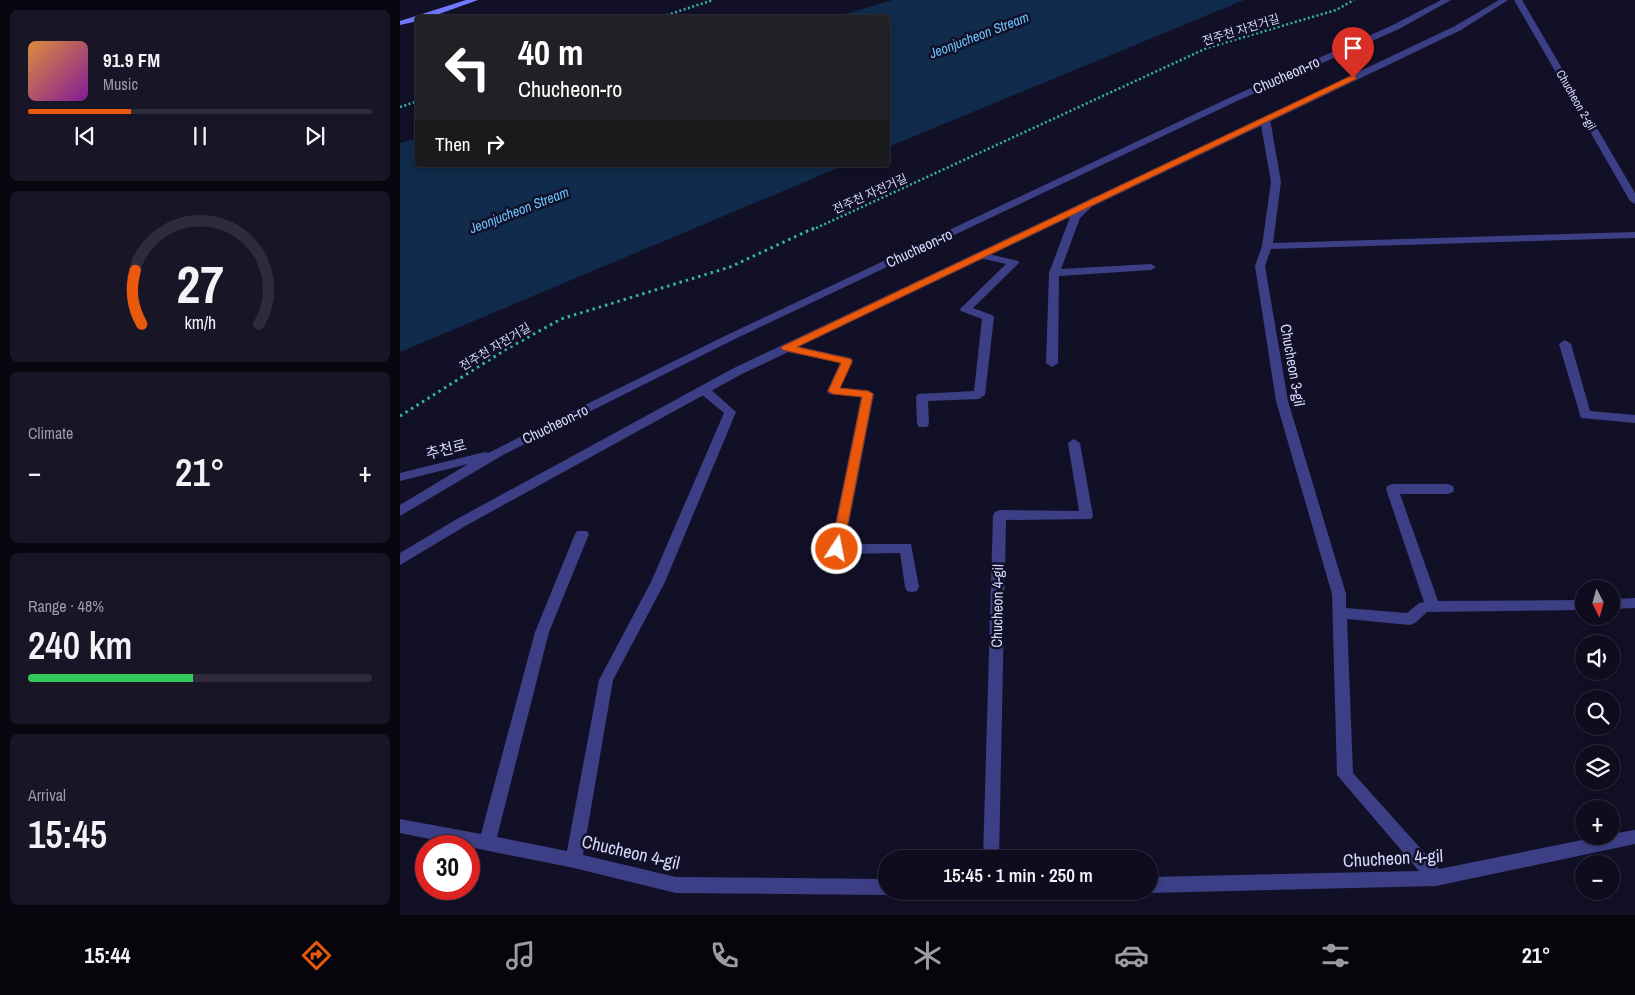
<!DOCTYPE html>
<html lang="en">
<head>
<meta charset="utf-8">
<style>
	body { margin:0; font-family:"Archivo Narrow","Noto Sans KR",sans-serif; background:#171526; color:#f1f3f6; height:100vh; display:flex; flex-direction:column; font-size:19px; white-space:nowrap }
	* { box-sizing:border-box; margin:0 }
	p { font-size:16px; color:#9b9ba4 }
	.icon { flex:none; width:28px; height:28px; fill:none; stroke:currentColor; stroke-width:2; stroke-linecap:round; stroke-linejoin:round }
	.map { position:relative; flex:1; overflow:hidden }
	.drawer { display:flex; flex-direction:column; gap:10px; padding:10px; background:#080710; width:400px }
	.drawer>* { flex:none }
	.hud { position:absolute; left:15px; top:15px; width:475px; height:152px; border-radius:5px; box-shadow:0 2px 8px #0003,0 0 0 1px #2e2c3b; background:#202124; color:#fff; overflow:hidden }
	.needle { width:32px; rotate:174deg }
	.fabs { position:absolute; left:1175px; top:580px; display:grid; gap:10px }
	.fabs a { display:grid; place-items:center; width:45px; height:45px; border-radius:50%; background:#0e0c1d; box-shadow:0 2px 8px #0003,0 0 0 1px #2e2c3b; font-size:25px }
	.speed { position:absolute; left:15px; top:835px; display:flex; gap:10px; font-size:25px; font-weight:700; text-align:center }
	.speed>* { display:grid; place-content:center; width:65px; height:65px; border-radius:50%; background:#0e0c1d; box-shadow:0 2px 8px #0003,0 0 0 1px #2e2c3b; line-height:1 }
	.speed .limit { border:8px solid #d22; background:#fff; color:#111 }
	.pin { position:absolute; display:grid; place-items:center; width:42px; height:42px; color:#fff; margin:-51px -21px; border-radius:50% 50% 50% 0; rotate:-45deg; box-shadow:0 0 5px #0007 }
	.pin .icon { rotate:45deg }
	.me { position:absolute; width:55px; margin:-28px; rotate:11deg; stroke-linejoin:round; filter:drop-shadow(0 0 4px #0008) }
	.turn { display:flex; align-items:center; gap:18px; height:105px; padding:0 20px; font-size:22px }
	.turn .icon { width:65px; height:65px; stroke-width:2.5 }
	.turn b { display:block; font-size:35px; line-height:42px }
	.then { display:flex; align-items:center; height:48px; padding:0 20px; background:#0003; gap:10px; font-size:19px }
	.big { font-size:38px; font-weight:600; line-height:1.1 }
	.drawer .card { flex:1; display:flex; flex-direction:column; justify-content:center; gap:8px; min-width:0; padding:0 18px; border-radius:8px; background:#171526 }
	.drawer .dial { align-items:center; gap:0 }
	.dial svg { height:130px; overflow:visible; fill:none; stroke:#2e2c3b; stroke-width:7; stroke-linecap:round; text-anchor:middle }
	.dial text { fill:#f1f3f6; stroke:none }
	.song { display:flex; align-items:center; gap:15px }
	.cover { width:60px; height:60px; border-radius:8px; background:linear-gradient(135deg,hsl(30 70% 55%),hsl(290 70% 35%)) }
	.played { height:5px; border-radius:2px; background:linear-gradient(90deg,#ea580c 30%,#2e2c3b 30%) }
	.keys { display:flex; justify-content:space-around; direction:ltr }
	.heat { display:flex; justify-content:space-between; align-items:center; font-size:28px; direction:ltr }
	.charge { height:8px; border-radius:4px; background:linear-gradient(90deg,#34c759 48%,#2e2c3b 0) }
	.trip { position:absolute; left:478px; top:850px; width:280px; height:50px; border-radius:25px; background:#0e0c1d; box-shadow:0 2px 8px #0003,0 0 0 1px #2e2c3b; font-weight:600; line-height:50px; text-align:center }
	.menu { display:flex; height:80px; justify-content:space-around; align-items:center; background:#06050c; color:#9b9ba4 }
	.menu .icon { width:35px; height:35px }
	.menu .on { color:#ea580c }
	.menu b { font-size:22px; color:#f1f3f6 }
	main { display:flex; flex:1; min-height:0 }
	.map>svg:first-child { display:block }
	.water { fill:#102b4b }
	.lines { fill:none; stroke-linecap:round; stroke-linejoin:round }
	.path-far1 { stroke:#32b6a4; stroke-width:2.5; stroke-dasharray:2 2.5; stroke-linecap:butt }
	.path { stroke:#32b6a4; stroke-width:3; stroke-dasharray:2.5 4; stroke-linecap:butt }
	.lane { fill:#3c3f85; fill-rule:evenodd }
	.street { fill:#3c3f85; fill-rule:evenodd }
	.secondary { fill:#7078fc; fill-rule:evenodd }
	.route { fill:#ea580c; stroke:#983908 }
	.labels { text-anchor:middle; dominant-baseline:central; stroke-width:5; stroke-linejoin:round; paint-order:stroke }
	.far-street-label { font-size:12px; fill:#d8d7fe; stroke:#121027 }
	.far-water-label { font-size:14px; font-style:italic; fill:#67c3fc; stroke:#121027 }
	.street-label { font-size:15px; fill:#d8d7fe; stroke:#121027 }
	.near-street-label { font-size:18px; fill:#d8d7fe; stroke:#121027 }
</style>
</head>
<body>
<main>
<section class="drawer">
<div class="card">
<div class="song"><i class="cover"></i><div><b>91.9 FM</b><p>Music</p></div></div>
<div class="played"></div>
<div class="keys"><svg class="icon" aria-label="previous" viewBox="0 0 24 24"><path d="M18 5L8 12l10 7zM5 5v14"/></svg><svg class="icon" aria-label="pause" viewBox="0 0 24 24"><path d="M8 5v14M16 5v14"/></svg><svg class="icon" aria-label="next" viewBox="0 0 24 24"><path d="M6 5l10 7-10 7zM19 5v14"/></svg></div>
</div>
<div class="card dial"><svg viewBox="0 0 100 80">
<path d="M14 69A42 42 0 1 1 86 69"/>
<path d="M14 69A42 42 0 0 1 10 36" stroke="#ea580c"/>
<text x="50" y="56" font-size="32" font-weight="700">27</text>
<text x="50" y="72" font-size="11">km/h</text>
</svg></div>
<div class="card"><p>Climate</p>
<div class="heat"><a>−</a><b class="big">21°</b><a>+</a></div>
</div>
<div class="card"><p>Range · 48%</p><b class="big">240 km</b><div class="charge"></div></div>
<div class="card"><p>Arrival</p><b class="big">15:45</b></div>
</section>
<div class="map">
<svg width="1235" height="915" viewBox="0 0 1235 915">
	<rect width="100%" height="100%" fill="#121027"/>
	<path class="water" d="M492,0H844L488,147V18L436,17Z
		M17,138L18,165H445L0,352V143Z"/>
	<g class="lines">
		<path class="path-far1" d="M258,18L313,0
			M0,107L18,101
			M412,230L807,48L936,10L954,0"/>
		<path class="path" d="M0,416L105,350L161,319L330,267L414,228"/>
		<path class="lane" d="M1099,0H1108L1061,30L340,375L67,525L0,565V553L57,519L332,369L1055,26Z"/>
		<path class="street" d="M1041,0H1051L999,29L837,101L337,338L103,455L0,516V505L68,464L0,481V473L85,452L88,453L329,334L831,97L993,25Z
			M1114,0H1122L1235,193V204L1230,201Z
			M865,116L870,119L881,182L873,243L1235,232V238L871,249L865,266L888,401L946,594V608L1007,613L1019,603L1024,602L986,489L987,486L992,484H1048L1053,486L1054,489L1053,492L1048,494H1000L1038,601L1184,600V610L1027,612L1015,623L1010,625L947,619L953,773L1039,869L1202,836H1211V834L1235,830V844L1036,886L749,893L745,891H749V877L1019,871L937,775L932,594L876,401L855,266L862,246L871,182L860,119Z
			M694,197L699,200L680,218L661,269L751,264L756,267L751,270L659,276L658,363L652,367L646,363L649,273L670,217L691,198Z
			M580,252L618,261L619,263L573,308L592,315L594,317L585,395L579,399L528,401L529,424L527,427H519L517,424L516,397L518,394L574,391L582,319L561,311L560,309L606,264L576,257L575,255Z
			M1165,340L1171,344L1190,411L1235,415V423L1181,418L1159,344Z
			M387,344L451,358L453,361L440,388L468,390L474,394L445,544H511L519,587L517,591L512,592L507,591L505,587L500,553L437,554L432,553L430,549L461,397L429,394L427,391L440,363L383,351L381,348L383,345Z
			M304,386L308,387L336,412L265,582L213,680L183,855L276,877L486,879V891H493L492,893L486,895L276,893L174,868L0,833V819L81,834L135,632L175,534L177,531H187L189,534L149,632L97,837L167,851L199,680L251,582L324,413L300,393L298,390Z
			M674,439L680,443L693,516L691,519L606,520L599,859H583L593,515L595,512L600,510L679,511L668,443Z
			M1235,598V608L1211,609V599Z"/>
		<path class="secondary" d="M66,0H78L28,18H18V21L0,25V21Z"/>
	</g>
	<path class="route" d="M953,75L957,78L956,79L397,347L451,359L452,362L440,388L468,391L473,394L443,549L441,552H433L431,549L462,397L433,394L428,391L441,363L383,350L381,348L383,346Z"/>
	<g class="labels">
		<g class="far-street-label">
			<text transform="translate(841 30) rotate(-17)">전주천 자전거길</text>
			<text transform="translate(1176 100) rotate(60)">Chucheon 2-gil</text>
			<text transform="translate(470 194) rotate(-24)">전주천 자전거길</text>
			<text transform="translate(95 347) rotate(-31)">전주천 자전거길</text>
		</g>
		<g class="far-water-label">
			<text transform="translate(579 35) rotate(-21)">Jeonjucheon Stream</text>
			<text transform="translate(119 210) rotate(-21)">Jeonjucheon Stream</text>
		</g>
		<g class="street-label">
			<text transform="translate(886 75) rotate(-24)">Chucheon-ro</text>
			<text transform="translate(519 248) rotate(-25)">Chucheon-ro</text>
			<text transform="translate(893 365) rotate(80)">Chucheon 3-gil</text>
			<text transform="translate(155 424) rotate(-26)">Chucheon-ro</text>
			<text transform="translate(46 449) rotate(-14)">추천로</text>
			<text transform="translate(597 606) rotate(-89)">Chucheon 4-gil</text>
		</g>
		<g class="near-street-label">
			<text transform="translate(231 852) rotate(13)">Chucheon 4-gil</text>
			<text transform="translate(993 858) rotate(-3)">Chucheon 4-gil</text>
		</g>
	</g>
</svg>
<div class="fabs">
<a><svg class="needle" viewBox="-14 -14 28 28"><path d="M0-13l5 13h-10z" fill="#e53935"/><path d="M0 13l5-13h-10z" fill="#9b9ba4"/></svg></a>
<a><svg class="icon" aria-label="sound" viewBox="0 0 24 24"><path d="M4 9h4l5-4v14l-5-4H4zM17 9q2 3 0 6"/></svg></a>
<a><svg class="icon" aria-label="search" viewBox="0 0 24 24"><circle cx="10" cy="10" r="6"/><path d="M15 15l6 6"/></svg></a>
<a><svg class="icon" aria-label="layers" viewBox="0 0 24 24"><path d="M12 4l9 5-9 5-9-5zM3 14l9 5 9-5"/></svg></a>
<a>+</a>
<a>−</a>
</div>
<div class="speed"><div class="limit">30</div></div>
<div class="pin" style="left:953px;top:78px;background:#d93025"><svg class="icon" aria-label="arrive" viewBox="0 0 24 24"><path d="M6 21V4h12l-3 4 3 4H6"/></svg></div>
<svg class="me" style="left:437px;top:549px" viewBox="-20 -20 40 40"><circle r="17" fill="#ea580c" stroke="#fff" stroke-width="3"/><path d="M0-11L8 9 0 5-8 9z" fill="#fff"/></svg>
<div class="trip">15:45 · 1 min · 250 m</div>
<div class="hud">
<div class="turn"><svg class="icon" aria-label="left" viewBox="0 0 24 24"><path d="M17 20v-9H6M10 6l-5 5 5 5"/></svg><div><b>40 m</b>Chucheon-ro</div></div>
<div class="then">Then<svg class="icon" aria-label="right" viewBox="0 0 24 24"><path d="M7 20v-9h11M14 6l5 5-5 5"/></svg></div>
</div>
</div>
</main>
<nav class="menu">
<b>15:44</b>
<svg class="icon on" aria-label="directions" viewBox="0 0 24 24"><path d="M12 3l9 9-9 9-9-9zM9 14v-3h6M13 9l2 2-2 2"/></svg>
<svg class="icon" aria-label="music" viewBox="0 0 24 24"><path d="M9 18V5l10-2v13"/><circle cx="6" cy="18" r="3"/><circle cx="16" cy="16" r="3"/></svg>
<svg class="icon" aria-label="phone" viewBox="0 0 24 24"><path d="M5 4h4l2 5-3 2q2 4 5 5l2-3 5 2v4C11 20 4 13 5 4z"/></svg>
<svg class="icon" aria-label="climate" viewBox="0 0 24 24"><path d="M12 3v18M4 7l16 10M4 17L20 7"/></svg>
<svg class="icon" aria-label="car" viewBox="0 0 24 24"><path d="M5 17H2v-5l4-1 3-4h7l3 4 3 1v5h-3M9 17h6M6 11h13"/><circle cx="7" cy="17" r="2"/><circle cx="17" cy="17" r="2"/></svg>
<svg class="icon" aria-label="filters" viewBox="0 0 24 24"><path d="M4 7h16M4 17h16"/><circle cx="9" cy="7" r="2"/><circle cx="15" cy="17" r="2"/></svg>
<b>21°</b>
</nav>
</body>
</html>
